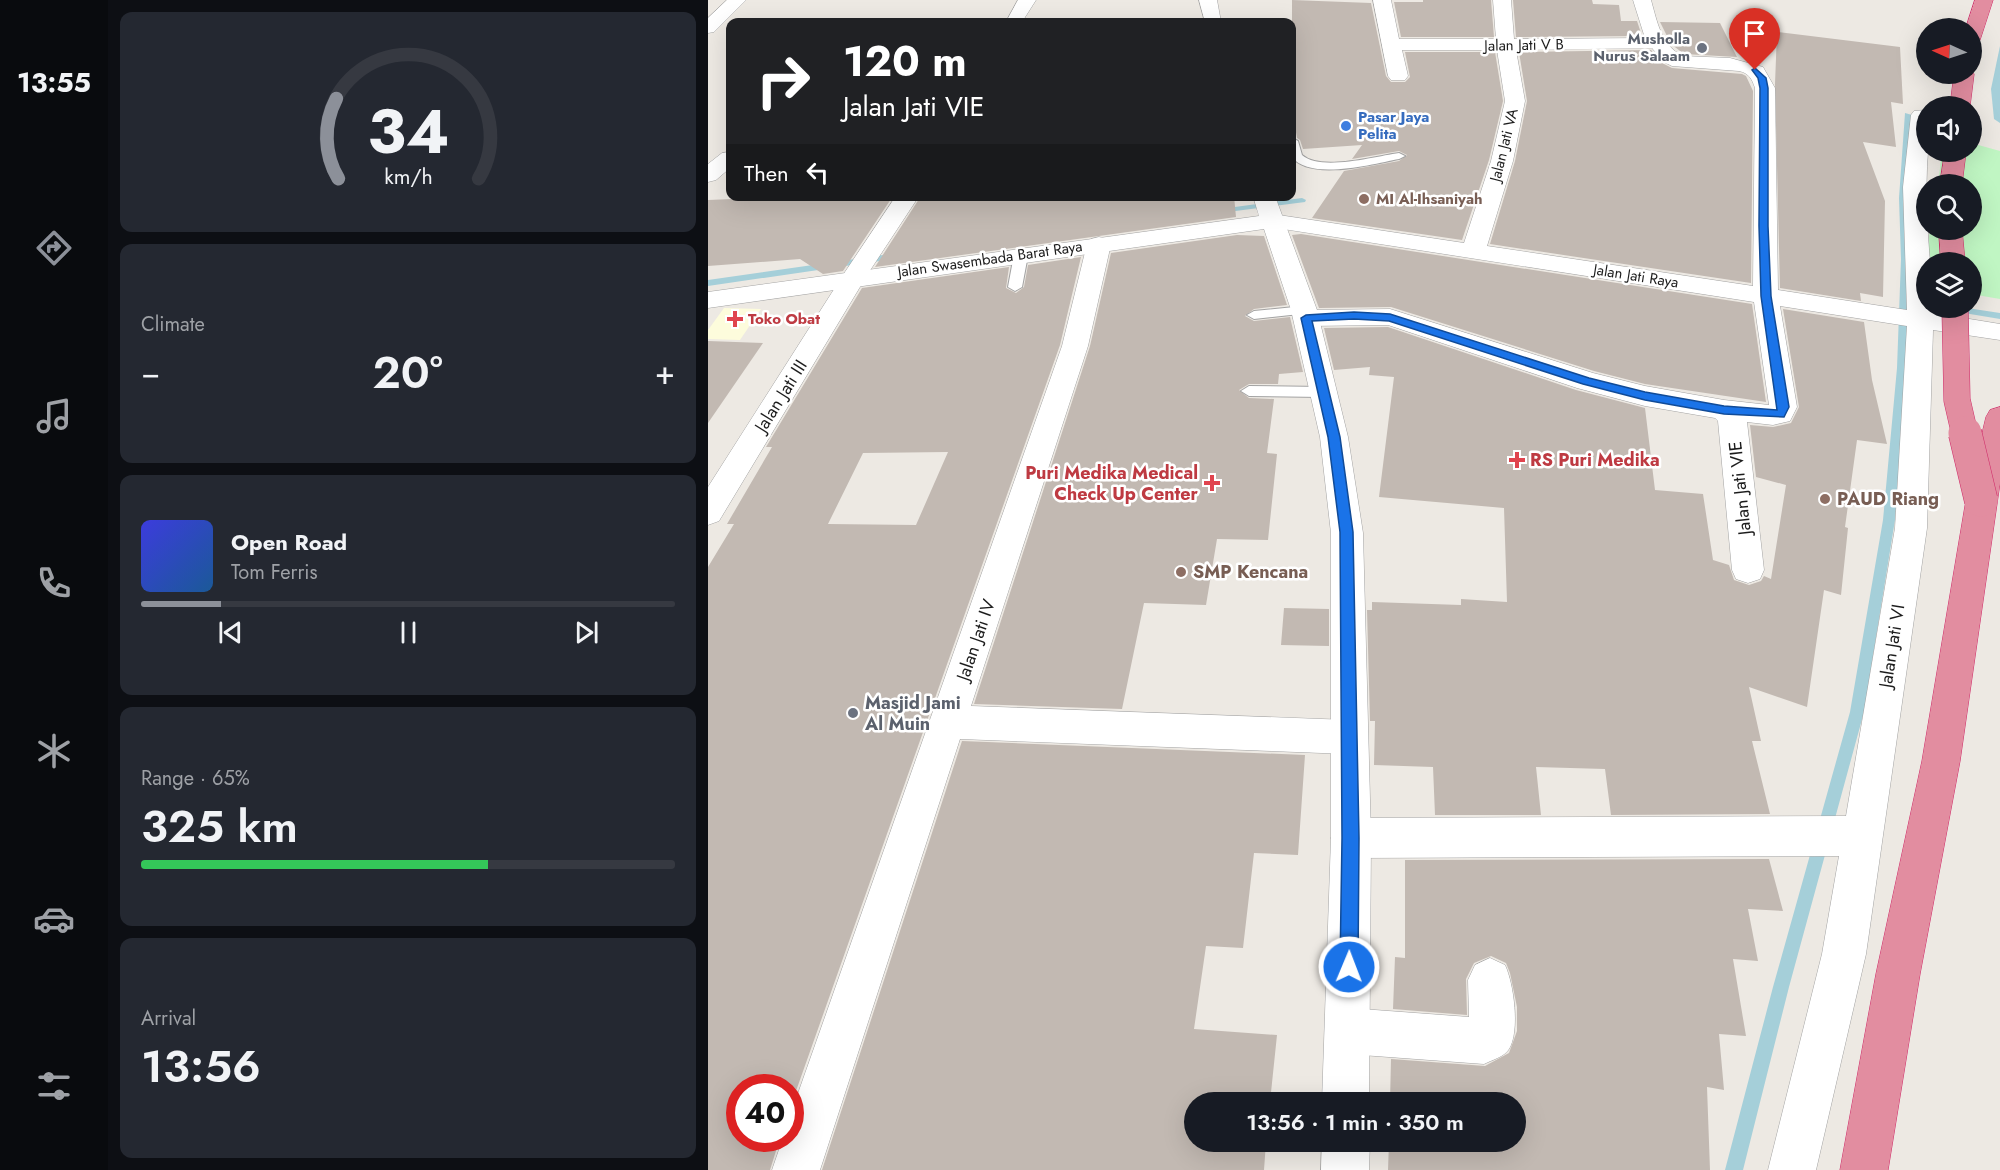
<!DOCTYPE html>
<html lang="en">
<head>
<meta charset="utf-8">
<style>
	body { margin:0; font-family:Jost,sans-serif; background:#242831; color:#f1f3f6; height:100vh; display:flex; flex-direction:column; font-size:22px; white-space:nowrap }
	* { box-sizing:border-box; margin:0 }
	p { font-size:20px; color:#9ea1a6 }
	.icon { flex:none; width:33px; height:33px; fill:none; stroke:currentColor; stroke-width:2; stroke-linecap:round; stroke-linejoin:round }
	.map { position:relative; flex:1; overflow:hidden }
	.drawer { display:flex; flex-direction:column; gap:12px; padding:12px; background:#0d0f14; width:600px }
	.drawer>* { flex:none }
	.banner { position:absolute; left:18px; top:18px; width:570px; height:183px; border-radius:12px; box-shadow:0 6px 24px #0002; background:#202124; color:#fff; overflow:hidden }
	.needle { width:39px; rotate:273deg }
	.tools { position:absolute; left:1208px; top:18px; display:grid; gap:12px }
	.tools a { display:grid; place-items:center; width:66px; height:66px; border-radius:50%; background:#171b24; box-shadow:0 6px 24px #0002; font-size:30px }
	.speed { position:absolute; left:18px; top:1074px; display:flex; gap:12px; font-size:30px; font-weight:700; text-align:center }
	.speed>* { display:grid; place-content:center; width:78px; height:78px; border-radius:50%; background:#171b24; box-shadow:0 6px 24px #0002; line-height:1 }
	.speed .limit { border:9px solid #d22; background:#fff; color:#111 }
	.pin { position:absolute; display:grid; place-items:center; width:51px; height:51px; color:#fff; margin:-62px -26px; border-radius:50% 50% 50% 0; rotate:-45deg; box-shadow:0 0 6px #0007 }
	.pin .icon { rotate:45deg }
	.me { position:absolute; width:66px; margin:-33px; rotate:1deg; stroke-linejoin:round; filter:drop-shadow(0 0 4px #0008) }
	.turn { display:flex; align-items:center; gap:21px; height:126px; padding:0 18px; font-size:27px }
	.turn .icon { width:78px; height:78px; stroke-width:2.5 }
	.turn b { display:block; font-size:42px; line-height:51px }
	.then { display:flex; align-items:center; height:57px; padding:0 18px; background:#0003; gap:12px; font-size:22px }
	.big { font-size:45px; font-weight:600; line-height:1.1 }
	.drawer .card { flex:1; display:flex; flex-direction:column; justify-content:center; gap:9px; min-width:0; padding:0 21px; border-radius:12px; background:#242831 }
	.drawer .dial { align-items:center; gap:0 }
	.dial svg { height:156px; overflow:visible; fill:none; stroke:#363941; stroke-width:7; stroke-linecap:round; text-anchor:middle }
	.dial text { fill:#f1f3f6; stroke:none }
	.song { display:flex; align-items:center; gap:18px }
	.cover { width:72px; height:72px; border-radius:9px; background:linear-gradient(135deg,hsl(240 70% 55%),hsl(210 70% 35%)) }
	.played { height:6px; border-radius:3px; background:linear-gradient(90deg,#8c9099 15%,#363941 15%) }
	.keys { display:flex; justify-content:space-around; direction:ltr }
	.heat { display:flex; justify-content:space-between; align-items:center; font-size:33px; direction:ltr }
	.charge { height:9px; border-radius:4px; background:linear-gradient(90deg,#34c759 65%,#363941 0) }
	.trip { position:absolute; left:476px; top:1092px; width:342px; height:60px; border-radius:30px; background:#171b24; box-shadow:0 6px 24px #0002; font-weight:600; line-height:60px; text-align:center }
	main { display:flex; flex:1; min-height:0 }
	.tabs { display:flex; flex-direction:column; width:108px; justify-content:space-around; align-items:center; background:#090b0e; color:#9ea1a6 }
	.tabs .icon { width:42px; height:42px }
	.tabs .current { color:#8c9099 }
	.tabs b { font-size:27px; color:#f1f3f6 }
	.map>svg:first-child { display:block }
	.education { fill:#fdfcdc }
	.park { fill:#c0f6c3 }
	.water { fill:#a5cfd9 }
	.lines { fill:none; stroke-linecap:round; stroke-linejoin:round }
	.stream { fill:#a5cfd9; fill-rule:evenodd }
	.building { fill:#c2b9b2; fill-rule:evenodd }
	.service-casing { stroke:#a3a3a3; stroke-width:2 }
	.minor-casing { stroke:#a3a3a3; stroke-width:1 }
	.tertiary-casing { stroke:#a3a3a3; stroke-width:1 }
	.motorway-casing { stroke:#cf2c69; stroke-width:1 }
	.service { fill:#fff; fill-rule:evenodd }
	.minor { fill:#fff; fill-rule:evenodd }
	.tertiary { fill:#fff; fill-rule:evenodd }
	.motorway { fill:#e28da0; fill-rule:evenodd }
	.motorway-bridge-far1-casing { stroke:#cf2c69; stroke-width:27; stroke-linecap:butt }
	.motorway-bridge-casing { stroke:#cf2c69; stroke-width:34; stroke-linecap:butt }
	.motorway-bridge-far1 { stroke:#e28da0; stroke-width:26 }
	.motorway-bridge { stroke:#e28da0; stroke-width:33 }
	.route { fill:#1a73e8; stroke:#114b97; stroke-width:1.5 }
	.worship-dot { fill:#6b7280; stroke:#fff; stroke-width:2 }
	.shop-dot { fill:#3f7fe0; stroke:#fff; stroke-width:2 }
	.education-dot { fill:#8d6e63; stroke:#fff; stroke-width:2 }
	.health-dot { fill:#e0444e; stroke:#fff; stroke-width:2 }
	.labels { text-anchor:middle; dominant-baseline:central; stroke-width:5; stroke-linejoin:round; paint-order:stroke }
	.far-worship-label { font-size:15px; font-weight:bold; fill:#5b616d; stroke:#fff; text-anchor:end }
	.far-street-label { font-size:15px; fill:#1c1c1c; stroke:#fff }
	.far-shop-label { font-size:15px; font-weight:bold; fill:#366cbe; stroke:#fff; text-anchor:start }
	.far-education-label { font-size:15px; font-weight:bold; fill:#785e54; stroke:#fff; text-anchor:start }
	.far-health-label { font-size:15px; font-weight:bold; fill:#be3a42; stroke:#fff; text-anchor:start }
	.street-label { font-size:18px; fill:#1c1c1c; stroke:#fff }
	.health-label { font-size:18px; font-weight:bold; fill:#be3a42; stroke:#fff; text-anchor:start }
	.education-label { font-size:18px; font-weight:bold; fill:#785e54; stroke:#fff; text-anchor:start }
	.worship-label { font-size:18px; font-weight:bold; fill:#5b616d; stroke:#fff; text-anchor:start }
</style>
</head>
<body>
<main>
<nav class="tabs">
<b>13:55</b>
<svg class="icon current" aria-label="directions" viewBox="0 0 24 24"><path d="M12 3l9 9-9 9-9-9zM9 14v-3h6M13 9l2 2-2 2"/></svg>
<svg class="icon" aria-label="music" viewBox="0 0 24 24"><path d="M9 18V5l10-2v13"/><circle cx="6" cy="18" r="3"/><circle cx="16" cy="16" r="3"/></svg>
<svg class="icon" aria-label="phone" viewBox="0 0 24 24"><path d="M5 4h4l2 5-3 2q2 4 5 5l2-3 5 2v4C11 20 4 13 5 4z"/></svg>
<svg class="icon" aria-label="climate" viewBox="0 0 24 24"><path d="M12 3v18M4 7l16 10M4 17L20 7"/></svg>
<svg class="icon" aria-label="car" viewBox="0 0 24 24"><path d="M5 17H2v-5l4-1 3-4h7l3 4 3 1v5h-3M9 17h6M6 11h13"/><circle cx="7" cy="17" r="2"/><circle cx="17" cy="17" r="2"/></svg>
<svg class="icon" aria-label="filters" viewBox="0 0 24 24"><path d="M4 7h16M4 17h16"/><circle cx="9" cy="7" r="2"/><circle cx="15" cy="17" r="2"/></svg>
</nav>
<section class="drawer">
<div class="card dial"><svg viewBox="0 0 100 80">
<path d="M14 69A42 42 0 1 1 86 69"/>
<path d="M14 69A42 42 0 0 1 13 28" stroke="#8c9099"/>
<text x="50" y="56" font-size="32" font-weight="700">34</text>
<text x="50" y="72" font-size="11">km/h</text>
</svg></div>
<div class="card"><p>Climate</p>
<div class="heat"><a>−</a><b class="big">20°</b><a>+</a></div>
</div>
<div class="card">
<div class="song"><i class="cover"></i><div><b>Open Road</b><p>Tom Ferris</p></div></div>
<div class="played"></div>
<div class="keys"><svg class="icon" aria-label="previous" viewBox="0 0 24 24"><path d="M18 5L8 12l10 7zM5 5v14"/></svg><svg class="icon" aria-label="pause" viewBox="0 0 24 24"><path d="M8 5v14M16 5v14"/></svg><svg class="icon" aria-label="next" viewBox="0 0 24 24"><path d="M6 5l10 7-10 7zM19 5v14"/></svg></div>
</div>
<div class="card"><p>Range · 65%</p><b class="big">325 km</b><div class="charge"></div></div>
<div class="card"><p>Arrival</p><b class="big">13:56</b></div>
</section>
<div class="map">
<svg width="1292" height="1170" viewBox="0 0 1292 1170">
	<rect width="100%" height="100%" fill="#ede9e3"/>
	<path class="education" d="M16,308L53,309L32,340L0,339V330Z"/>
	<path class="park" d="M1263,143L1292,151V299L1263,294V262H1218L1213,286L1222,230H1263V184H1230L1234,152H1263Z"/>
	<path class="water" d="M1292,46V123L1286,119L1283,89Z"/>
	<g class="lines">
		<path class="stream" d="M1197,113L1204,115L1199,198L1201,259L1199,368L1187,520L1156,712L1081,987L1035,1170H1017L1065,987L1142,712L1175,520L1189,368L1193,259L1191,198Z
			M594,198L598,200L597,202L512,213L508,211L512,209Z
			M189,253L192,254V258L0,286V280Z
			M1240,308H1259L1292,313V319L1244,311Z"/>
	</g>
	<path class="building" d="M584,0L663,3L678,76L683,82H697L702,77L697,52H787L795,101L781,160L754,240L604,218L636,171L691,161L699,155L691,151L644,159L654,145L595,149L592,140L589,138L584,109Z
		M715,0H783L786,37H693L686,2H715Z
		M805,0H884L885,4L911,5L913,21H929L934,36L808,37Z
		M952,22L1012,23L1029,57L976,54L963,44Z
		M1069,32L1192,47L1195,104L1183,102L1188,147L1155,142L1177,201L1175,297L1152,293L1153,301L1072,288L1067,84Z
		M943,50L954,63L964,68L1034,74L1038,76L1045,91L1043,283L782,244L807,161L819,101L811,52Z
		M98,196H185L135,271L115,274L92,259L0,266V200Z
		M213,196H526L528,217L167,267Z
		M593,234L1044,304L1058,402L937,384L886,371L683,307L611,308L584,235Z
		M529,235L556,236L579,305L546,309L537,316L546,321L582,317L595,372L571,374L570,384H541L531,390L541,398L566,399L559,453L569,454L560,540L509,539L498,605L436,603L414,709L266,704L382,346L403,253Z
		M373,257L352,345L82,1108V1088H32V1138H72L62,1170H0V567L26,524H19L64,447H58L154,288L301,267L298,288L308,293L316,287L320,265ZM240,452L208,525L120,524L155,453Z
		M1075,309L1156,322L1164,380L1179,444L1149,440L1137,527L1140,528L1133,595L1116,590L1099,707L1041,687L1053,741H1044L1062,814L903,815L897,769L828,767L833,815H727L725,767L666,765L667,721H662L659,610H664V602L753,605V599L799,602L796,508L671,497L686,377L661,375L662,367L626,370L616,328L680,327L868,390L937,408L947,490L995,494L1005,560L1021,565L1026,580L1041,585L1053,581L1056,576L1063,579L1078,485L1048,477L1042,425L1065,427L1083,423L1091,407Z
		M0,341L55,343L0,423Z
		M576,608L621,609V646L573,645Z
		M254,741L597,755L590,855L546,853L535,948L498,946L486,1029L569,1035L562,1102H486V1142H558L556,1170H114Z
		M1061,859L1075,911L1040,909L1050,961L1025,959L1038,1036L1011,1034L1016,1090L999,1087L1002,1170H680L681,1142H807V1102H682L683,1059L777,1066L801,1053L809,1031V1007L802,973L798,963L783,956L766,963L758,979L759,1015L685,1009L687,957L697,958V860Z"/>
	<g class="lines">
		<defs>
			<path id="service" d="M584,138L590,141L594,155C613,172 668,156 691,153L697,156L691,159C665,164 602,181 584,157Z
				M313,251L320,255L314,287L307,291L300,287L306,255Z
				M596,306L603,310L601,313L546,319L539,315L546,311Z
				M541,386L614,387L622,392L614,397L541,396L533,391Z"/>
			<path id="minor" d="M19,0H38L6,32L0,33V18Z
				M310,0H328L314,22H298Z
				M665,0H683L691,39H788L785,0H803L806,39L937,38L925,0H943C949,21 953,46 975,56L1022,58L1055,67L1067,88L1070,290L1199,310L1195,187L1203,115L1206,111L1218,110V152H1220C1217,190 1219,225 1222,262H1218V308H1224L1225,313L1292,324V340L1225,330L1219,528L1158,954L1108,1170H1060L1114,954L1131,856L643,858L629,852L623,838L629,824L643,818L1138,816L1187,528L1199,326L1072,306L1089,407L1082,421L1065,425L1039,422L1056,570L1052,579L1040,583L1028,579L1024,570L1010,421L1007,418L937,406L869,388L680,325L598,326L589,324L585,318L589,312L598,310L682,309L885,373L937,386L1016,400L1061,405L1046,302L556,226L552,221L556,216L564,214L756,243L783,161L797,101L789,50H694L700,76L697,80H683L680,76ZM944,48L956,62L964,66L1031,71C1041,73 1044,79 1047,88L1045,286L779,246L805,161L817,101L808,50Z
				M22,152V168L8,180L0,182V164L14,153Z
				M188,196H211L161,272L11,521L0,525V487L137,272Z
				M391,237L399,239L403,244L380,346L263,706L640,720L653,725L659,737L653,749L640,754L252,739L112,1170H64L75,1138H82V1116L354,346L379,244L383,239Z
				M782,958L797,965C806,984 812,1031 801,1049C796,1057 784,1060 776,1064L640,1054L624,1047L617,1031L624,1015L640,1008L761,1017L760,980L767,965Z"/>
			<path id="tertiary" d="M491,0H509L513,22H497Z
				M545,196H567L609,310L640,437L655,533L663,838L661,1102H614L623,838V533L612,437L583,310L556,229L0,308V292L551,216Z
				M614,1142H662L661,1170H613Z"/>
			<path id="motorway" d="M1267,0H1285L1272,40L1269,44L1263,45V28H1258Z
				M1263,70L1266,74L1262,106H1242L1246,74H1263Z
				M1237,152H1258L1254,184H1232Z
				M1231,230H1254L1257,262H1233Z
				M1292,407V483L1252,761L1212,974L1180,1170H1132L1168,974L1214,761L1258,500L1278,417L1282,410Z"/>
		</defs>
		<use href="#service" class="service-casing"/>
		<use href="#minor" class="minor-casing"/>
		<use href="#tertiary" class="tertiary-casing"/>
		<use href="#motorway" class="motorway-casing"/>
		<use href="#service" class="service"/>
		<use href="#minor" class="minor"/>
		<use href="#tertiary" class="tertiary"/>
		<use href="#motorway" class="motorway"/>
		<defs>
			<path id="motorway-bridge-far1" d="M1247,308L1249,400L1257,435"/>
			<path id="motorway-bridge" d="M1257,433L1273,500"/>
		</defs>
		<use href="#motorway-bridge-far1" class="motorway-bridge-far1-casing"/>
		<use href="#motorway-bridge" class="motorway-bridge-casing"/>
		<use href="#motorway-bridge-far1" class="motorway-bridge-far1"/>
		<use href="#motorway-bridge" class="motorway-bridge"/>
	</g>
	<path class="route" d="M1047,68L1058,78L1060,88V226L1063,296L1081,407L1076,417L1016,414L937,400L875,384L681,321L646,319L604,321L632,437L645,532L651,838L650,967L647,973L641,976L634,973L632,967L634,838L632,532L620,437L593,318L598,315L646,312L682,314L881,378L937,392L1016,406L1069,410L1053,296L1051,226L1052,88L1050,78L1044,70Z"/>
	<g class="worship-dot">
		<circle cx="994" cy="48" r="6"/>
		<circle cx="145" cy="713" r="6"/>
	</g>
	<circle class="shop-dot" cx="638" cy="126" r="6"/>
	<g class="education-dot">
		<circle cx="656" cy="199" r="6"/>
		<circle cx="1117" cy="499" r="6"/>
		<circle cx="473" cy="572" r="6"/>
	</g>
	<g class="health-dot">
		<path d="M24 310h6v6h6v6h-6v6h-6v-6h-6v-6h6z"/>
		<path d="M806 451h6v6h6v6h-6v6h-6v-6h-6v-6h6z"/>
		<path d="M501 474h6v6h6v6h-6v6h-6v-6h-6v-6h6z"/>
	</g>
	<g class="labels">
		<g class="far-worship-label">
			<text x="982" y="39">Musholla<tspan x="982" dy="17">Nurus Salaam</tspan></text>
		</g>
		<g class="far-street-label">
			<text transform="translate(816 45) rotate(-1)">Jalan Jati V B</text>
			<text transform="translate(796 145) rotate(-76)">Jalan Jati VA</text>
			<text transform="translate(282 259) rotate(-8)">Jalan Swasembada Barat Raya</text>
			<text transform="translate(928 276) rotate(9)">Jalan Jati Raya</text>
		</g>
		<g class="far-shop-label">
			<text x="650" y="117">Pasar Jaya<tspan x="650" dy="17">Pelita</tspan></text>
		</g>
		<g class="far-education-label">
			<text x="668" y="199">MI Al-Ihsaniyah</text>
		</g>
		<g class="far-health-label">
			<text x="40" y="319">Toko Obat</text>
		</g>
		<g class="street-label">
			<text transform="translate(73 396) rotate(-58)">Jalan Jati III</text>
			<text transform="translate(1032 488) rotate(-96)">Jalan Jati VIE</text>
			<text transform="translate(268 640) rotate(-71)">Jalan Jati IV</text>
			<text transform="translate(1184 646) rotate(-81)">Jalan Jati VI</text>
		</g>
		<g class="health-label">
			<text x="822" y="460">RS Puri Medika</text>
			<text x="490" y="473" text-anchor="end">Puri Medika Medical<tspan x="490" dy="21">Check Up Center</tspan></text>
		</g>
		<g class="education-label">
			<text x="1129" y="499">PAUD Riang</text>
			<text x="485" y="572">SMP Kencana</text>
		</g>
		<g class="worship-label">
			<text x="157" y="703">Masjid Jami<tspan x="157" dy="21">Al Muin</tspan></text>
		</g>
	</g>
</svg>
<div class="tools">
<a><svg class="needle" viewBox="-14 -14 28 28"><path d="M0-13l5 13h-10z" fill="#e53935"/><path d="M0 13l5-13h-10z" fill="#9ea1a6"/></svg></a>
<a><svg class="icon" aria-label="sound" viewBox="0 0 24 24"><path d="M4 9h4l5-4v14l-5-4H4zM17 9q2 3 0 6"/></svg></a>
<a><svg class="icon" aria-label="search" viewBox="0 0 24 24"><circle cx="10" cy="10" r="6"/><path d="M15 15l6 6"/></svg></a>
<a><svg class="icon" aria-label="layers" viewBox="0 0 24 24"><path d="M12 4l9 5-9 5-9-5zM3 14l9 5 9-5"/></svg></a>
</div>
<div class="speed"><div class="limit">40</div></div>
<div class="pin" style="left:1047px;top:70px;background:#d93025"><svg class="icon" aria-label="arrive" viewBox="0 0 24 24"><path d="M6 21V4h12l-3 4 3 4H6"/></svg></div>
<svg class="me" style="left:641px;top:967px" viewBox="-20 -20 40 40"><circle r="17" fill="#1a73e8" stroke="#fff" stroke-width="3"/><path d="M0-11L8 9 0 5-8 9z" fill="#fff"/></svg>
<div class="trip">13:56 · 1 min · 350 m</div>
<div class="banner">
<div class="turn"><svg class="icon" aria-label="right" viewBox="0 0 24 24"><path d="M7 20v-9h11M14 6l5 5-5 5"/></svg><div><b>120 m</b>Jalan Jati VIE</div></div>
<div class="then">Then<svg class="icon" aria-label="left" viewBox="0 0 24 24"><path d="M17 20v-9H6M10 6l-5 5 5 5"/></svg></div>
</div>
</div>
</main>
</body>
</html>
